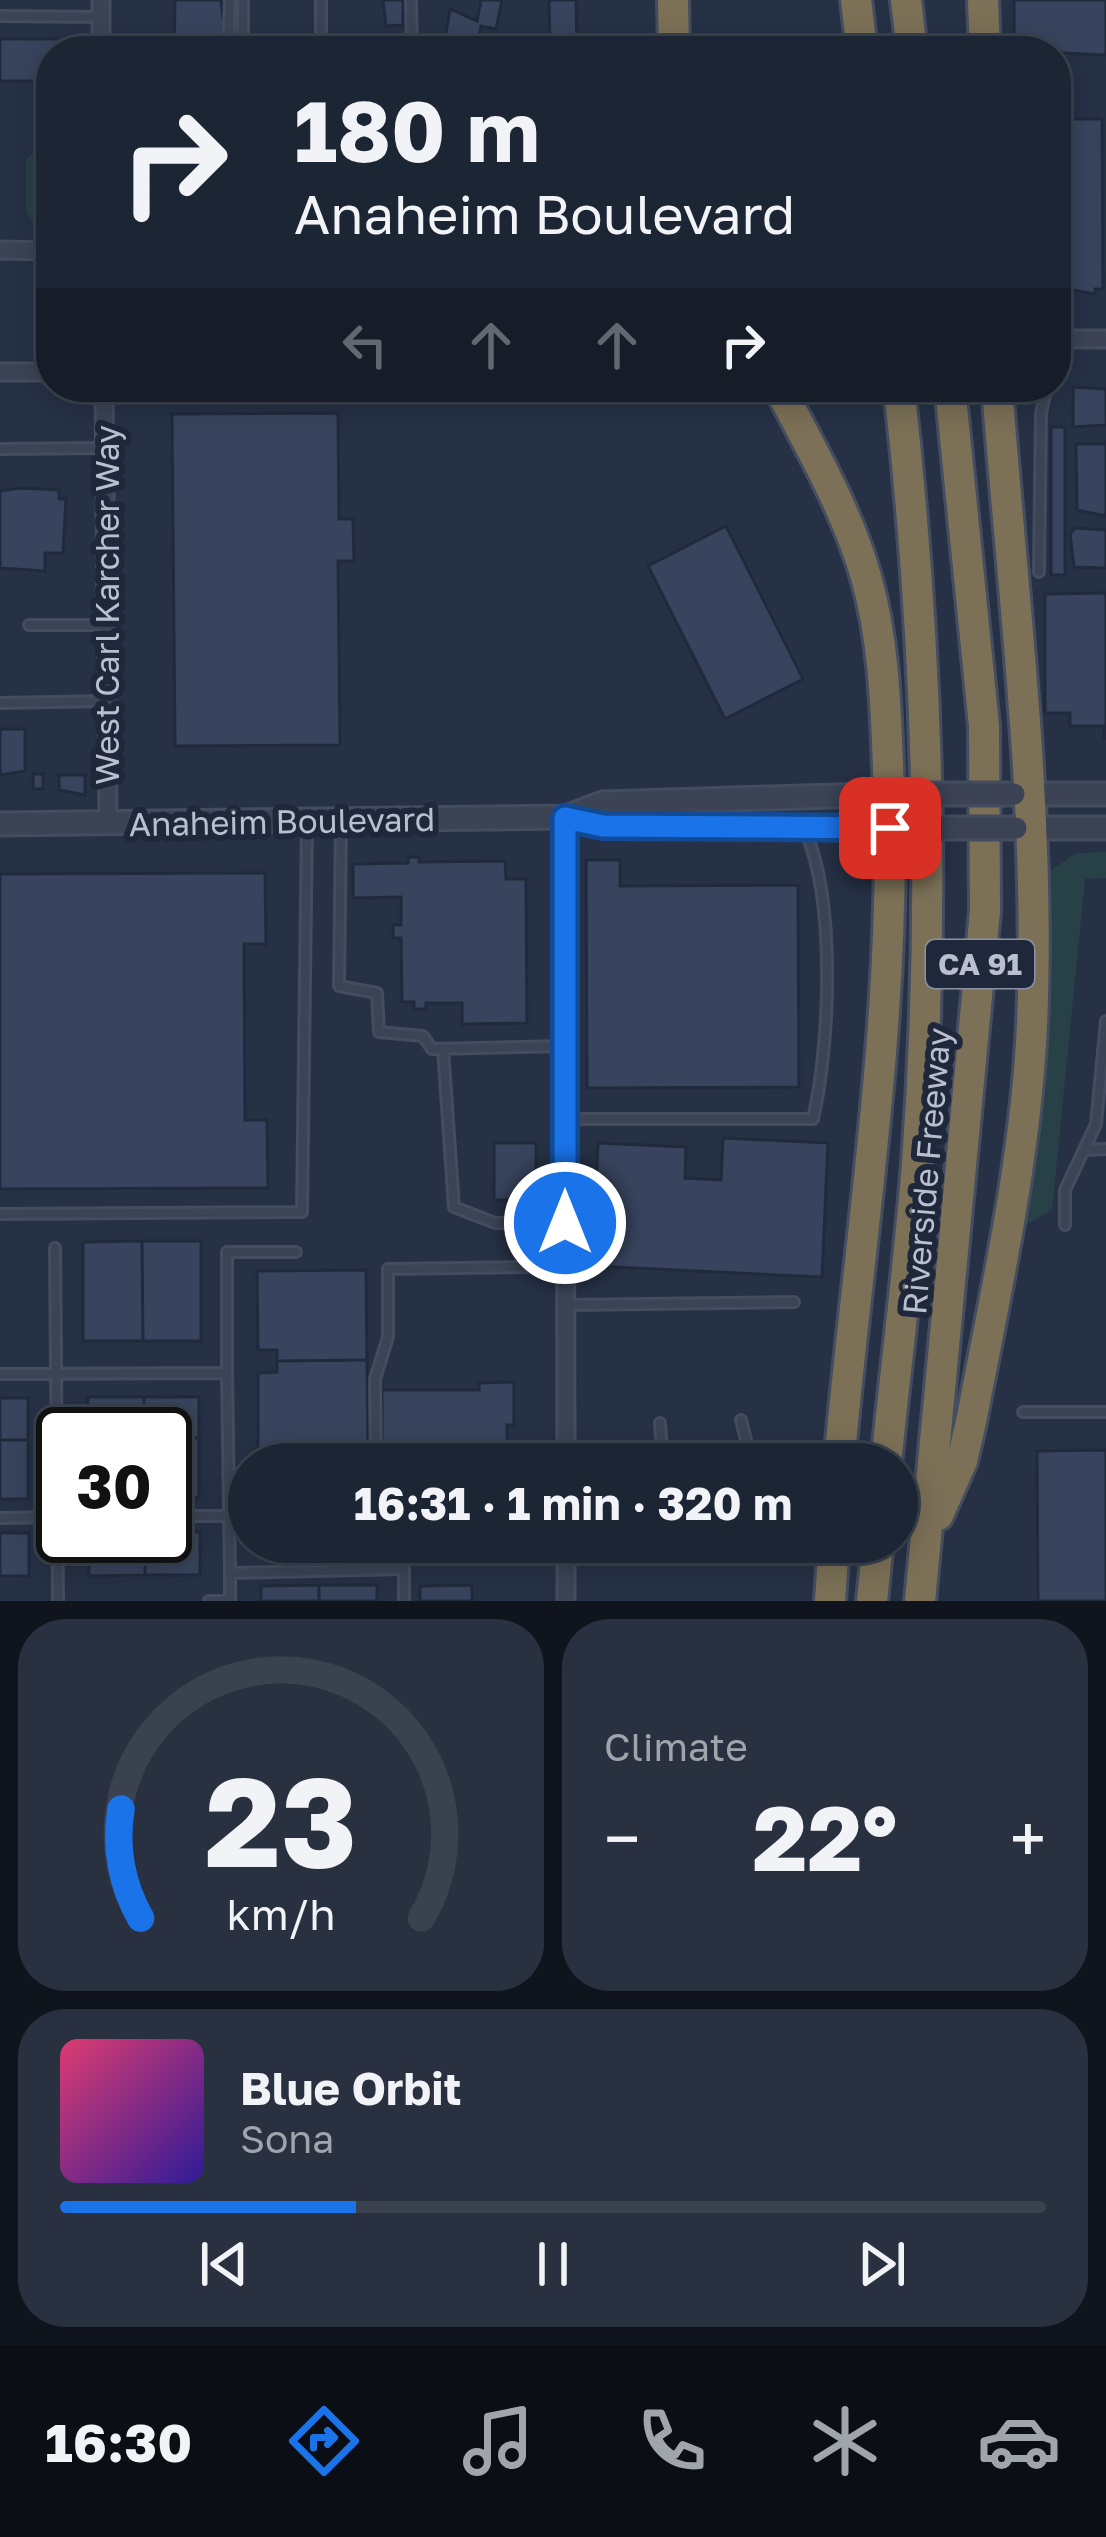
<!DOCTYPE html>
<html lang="en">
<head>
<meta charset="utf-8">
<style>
	body { margin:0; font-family:"Golos Text",sans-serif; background:#293140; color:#f1f3f6; height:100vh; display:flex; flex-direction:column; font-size:45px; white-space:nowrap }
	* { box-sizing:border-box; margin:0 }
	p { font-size:39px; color:#a0a5ac }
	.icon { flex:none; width:66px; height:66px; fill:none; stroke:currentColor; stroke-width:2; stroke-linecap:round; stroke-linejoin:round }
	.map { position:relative; height:1601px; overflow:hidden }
	.sheet { display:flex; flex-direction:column; gap:18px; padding:18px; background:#0f141d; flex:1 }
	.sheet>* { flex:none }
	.hud { position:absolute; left:36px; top:36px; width:1035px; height:366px; border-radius:48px; box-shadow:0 6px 30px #0003,0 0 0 3px #3a424f; background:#1c2534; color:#f1f3f6; overflow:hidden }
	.speed { position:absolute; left:36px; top:1407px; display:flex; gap:24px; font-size:60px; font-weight:700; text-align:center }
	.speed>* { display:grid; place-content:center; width:156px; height:156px; border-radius:50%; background:#1c2534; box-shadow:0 6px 30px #0003,0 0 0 3px #3a424f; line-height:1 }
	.speed .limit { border:6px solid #111; border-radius:18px; background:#fff; color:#111 }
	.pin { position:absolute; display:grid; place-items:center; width:102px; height:102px; color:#fff; margin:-51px; border-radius:24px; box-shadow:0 6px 18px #0006 }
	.me { position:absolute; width:132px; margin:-66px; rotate:0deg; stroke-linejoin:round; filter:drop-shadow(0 0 9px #0008) }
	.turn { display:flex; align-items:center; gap:42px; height:252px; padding:0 60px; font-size:54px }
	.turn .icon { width:156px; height:156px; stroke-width:2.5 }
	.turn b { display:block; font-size:84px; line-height:102px }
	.lanes { display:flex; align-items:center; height:114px; padding:0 60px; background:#0003; justify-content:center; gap:60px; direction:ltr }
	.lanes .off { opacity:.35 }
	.big { font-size:90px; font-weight:700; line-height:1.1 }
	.sheet .tile { flex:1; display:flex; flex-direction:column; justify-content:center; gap:18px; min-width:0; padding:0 42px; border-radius:48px; background:#293140 }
	.sheet .dial { align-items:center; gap:0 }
	.dial svg { height:312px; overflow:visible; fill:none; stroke:#3a424f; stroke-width:7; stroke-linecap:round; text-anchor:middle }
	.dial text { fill:#f1f3f6; stroke:none }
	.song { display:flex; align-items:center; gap:36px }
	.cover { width:144px; height:144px; border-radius:18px; background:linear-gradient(135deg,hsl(340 70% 55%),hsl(250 70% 35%)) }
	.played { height:12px; border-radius:6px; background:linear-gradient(90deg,#1a73e8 30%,#3a424f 30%) }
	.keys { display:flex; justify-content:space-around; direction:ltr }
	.heat { display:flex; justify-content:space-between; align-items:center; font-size:66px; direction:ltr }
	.sheet .tiles { flex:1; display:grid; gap:18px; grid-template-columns:1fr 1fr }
	.tile:last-child { grid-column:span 2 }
	.trip { position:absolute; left:228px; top:1443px; width:690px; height:120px; border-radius:60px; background:#1c2534; box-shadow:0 6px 30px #0003,0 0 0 3px #3a424f; font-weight:700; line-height:120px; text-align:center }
	.tab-bar { display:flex; height:192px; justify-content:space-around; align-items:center; background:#0b0f15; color:#a0a5ac }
	.tab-bar .icon { width:84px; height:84px }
	.tab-bar .current { color:#1a73e8 }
	.tab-bar b { font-size:54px; color:#f1f3f6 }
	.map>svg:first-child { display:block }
	.green { fill:#284147 }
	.building { fill:#38445d; stroke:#212a3d; stroke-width:3 }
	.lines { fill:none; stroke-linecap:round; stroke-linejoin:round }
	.service-casing { stroke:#444c5f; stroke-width:14 }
	.minor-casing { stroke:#444c5f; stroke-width:21 }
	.tertiary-casing { stroke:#444c5f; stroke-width:27 }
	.motorway-casing { stroke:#454e60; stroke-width:36 }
	.service { stroke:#3b4355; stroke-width:8 }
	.minor { stroke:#3b4355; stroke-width:15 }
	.tertiary { stroke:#3b4355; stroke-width:21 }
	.motorway { stroke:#7c7157; stroke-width:30 }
	.tertiary-bridge-casing { stroke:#444c5f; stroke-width:27; stroke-linecap:butt }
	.tertiary-bridge { stroke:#3b4355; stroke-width:21 }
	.route-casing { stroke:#114b97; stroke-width:30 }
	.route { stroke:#1a73e8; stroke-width:21 }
	.labels { text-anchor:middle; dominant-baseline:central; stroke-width:12; stroke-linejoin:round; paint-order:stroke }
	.shield { fill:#1f283b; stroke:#8b92a3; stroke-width:3 }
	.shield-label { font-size:30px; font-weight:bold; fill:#b9bfcf }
	.street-label { font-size:33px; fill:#b9bfcf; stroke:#1f283b }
</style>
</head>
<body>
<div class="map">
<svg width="1106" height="1601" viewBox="0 0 1106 1601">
	<rect width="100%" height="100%" fill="#263146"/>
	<path class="green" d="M32,154H51V223L32,222L26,212V160Z
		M1106,852V878L1085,879L1052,1210L1024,1226L1050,1019L1049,872L1076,853Z"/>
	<path class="building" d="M175,0H221L225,36L213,43V51H174Z
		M383,0H403V25L386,26Z
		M481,0H502L496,29L481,26L476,51H443L450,9L477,21Z
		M549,0H576L577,51H550Z
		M1014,0H1106V55L1014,51Z
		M0,39H75V51H51V81H0Z
		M1064,119H1102L1103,289H1095V294L1067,289Z
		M1073,387L1106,389V425L1073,427Z
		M338,413L339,519H353L354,561H338L340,745L175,746L172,414Z
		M1051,427H1065V575H1051Z
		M1076,444H1106V516L1077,510Z
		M21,488L59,490V499H66L63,553H45V571L0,568V491Z
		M726,526L803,679L725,719L648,566Z
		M1075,528L1106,530V568L1074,567L1070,534Z
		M1106,593V738H1104V726H1070V713H1045V594Z
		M0,729H25V771L0,775Z
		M33,774H43V789H33Z
		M59,775H85V795L59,790Z
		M408,857H419V862L505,861L506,879H526L527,1023L462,1024V1003H426V1009H414V1002H402L401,938H393V925H401V897L353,898V864L408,863Z
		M586,860H620V886L798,885L799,1087L587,1088Z
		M265,873L266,944H244L245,1120H267L268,1188L0,1189V874Z
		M723,1138L828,1143L822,1277L592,1266L598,1143L686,1147L685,1178L721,1180Z
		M494,1143H536V1200H494Z
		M142,1241L143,1341H83V1242Z
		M142,1241H201V1341H143Z
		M366,1270L367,1360L277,1361V1350H258L257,1271Z
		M367,1360L368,1451L258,1452V1373L277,1372V1361Z
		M514,1382V1425H507V1460L382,1464V1390H479V1383Z
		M88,1397H144V1434H88Z
		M144,1397H199V1438L144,1434Z
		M0,1398H28V1440H0Z
		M165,1438H199V1497L165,1498Z
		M0,1440H28V1499H0Z
		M1106,1450V1601H1038L1037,1451Z
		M165,1532H200V1575H145V1536Z
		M0,1533H29V1576H0Z
		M88,1536H145V1575L89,1576Z
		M319,1585V1601H261V1586Z
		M319,1585H377V1601H319Z
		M472,1585V1601H420V1586Z"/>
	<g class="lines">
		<defs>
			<path id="service" d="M243,0V51
				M321,0V51
				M411,0L412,51
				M0,16L100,17
				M228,51L230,0
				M1056,319L1069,339L1056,368
				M0,449L103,448
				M1039,572L1041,413L1047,387
				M29,625H105
				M0,703L105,701
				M341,822L339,986L377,993L379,1032L423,1036L432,1049L565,1046
				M443,1049L454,1207L495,1223H565
				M567,1119H813C830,1045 836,903 806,833
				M1085,1150L1106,1149
				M0,1214L302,1212L307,823
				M1065,1225V1190L1096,1124L1106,1021
				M55,1248L58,1601
				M568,1305L794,1302
				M227,1373V1252H296
				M0,1374L227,1373L230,1573
				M1023,1412H1106
				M741,1420L752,1464
				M660,1423L663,1464
				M376,1464L375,1379L388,1337V1269L527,1267
				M228,1474H249
				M165,1516H229
				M0,1518L62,1517
				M209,1601H230
				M230,1601V1573L404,1569V1601"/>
			<path id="minor" d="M101,0V51
				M0,250L51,251
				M1069,339H1106
				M0,372H51
				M104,387L108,824
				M565,817L566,1464
				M566,1542V1601"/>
			<path id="tertiary" d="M1021,794H1106
				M566,817L603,803L899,794
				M0,824L565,817L603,826L898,828
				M1017,828H1106"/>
			<path id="motorway" d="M673,0L674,51
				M856,0L862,51
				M906,0L912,51
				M983,0L985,51
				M779,387C811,449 847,510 866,577C886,647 886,721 889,793C896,1018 859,1241 839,1464
				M886,1464C896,1364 909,1264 917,1164C936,904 928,645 899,387
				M938,1515L962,1461L971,1422C996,1291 1026,1158 1032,1025C1041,812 1013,599 997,387
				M830,1601L834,1542
				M872,1601L878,1542
				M920,1601L985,911L984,726L950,387"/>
		</defs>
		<use href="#service" class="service-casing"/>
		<use href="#minor" class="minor-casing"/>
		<use href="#tertiary" class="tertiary-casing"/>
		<use href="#motorway" class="motorway-casing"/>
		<use href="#service" class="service"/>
		<use href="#minor" class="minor"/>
		<use href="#tertiary" class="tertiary"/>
		<use href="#motorway" class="motorway"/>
		<defs>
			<path id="tertiary-bridge" d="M899,794H1014
				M899,828H1016"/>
		</defs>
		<use href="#tertiary-bridge" class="tertiary-bridge-casing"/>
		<use href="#tertiary-bridge" class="tertiary-bridge"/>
	</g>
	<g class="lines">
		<defs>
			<path id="route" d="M565,1223V818L603,826L890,828"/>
		</defs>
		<use href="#route" class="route-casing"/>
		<use href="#route" class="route"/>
	</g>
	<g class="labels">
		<rect class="shield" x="926" y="940" width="108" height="48" rx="9"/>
		<g class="shield-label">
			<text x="980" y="964">CA 91</text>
		</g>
		<g class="street-label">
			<text transform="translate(106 605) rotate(-90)">West Carl Karcher Way</text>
			<text transform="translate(282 821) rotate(-1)">Anaheim Boulevard</text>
			<text transform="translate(926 1171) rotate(-85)">Riverside Freeway</text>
		</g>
	</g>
</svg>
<div class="speed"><div class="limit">30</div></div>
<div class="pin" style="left:890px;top:828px;background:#d93025"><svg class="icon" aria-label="arrive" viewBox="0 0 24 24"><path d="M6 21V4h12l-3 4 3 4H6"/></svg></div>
<svg class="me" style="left:565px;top:1223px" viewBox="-20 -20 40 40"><circle r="17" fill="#1a73e8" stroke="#fff" stroke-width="3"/><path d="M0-11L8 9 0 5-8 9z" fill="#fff"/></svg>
<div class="trip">16:31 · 1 min · 320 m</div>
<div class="hud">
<div class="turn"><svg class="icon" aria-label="right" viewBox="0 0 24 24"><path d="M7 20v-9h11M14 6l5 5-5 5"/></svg><div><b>180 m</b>Anaheim Boulevard</div></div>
<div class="lanes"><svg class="icon off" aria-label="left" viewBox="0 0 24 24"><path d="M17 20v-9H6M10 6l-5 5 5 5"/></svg><svg class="icon off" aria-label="ahead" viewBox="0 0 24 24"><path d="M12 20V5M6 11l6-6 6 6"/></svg><svg class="icon off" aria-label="ahead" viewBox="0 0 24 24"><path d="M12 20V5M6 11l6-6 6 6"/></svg><svg class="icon" aria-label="right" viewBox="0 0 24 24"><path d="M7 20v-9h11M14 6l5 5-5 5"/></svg></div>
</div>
</div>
<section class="sheet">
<div class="tiles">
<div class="tile dial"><svg viewBox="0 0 100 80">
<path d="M14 69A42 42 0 1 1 86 69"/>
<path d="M14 69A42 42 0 0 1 9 41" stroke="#1a73e8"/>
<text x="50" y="56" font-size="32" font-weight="700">23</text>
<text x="50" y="72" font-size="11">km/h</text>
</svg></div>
<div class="tile"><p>Climate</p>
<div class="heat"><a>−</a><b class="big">22°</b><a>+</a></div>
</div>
<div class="tile">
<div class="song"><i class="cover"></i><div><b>Blue Orbit</b><p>Sona</p></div></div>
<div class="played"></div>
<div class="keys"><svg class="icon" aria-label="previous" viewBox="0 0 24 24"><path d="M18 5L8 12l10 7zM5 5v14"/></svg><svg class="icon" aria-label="pause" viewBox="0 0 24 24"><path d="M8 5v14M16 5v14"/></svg><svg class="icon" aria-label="next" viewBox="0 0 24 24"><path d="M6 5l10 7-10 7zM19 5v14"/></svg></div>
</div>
</div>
</section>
<nav class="tab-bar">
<b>16:30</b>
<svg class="icon current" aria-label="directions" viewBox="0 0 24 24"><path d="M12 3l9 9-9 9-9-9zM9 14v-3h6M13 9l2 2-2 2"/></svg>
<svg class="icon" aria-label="music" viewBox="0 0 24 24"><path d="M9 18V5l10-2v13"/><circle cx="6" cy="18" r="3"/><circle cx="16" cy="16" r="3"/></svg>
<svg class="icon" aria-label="phone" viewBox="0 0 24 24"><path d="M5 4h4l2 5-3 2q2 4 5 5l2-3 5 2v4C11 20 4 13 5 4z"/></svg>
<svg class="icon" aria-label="climate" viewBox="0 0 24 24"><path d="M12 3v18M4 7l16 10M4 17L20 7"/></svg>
<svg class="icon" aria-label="car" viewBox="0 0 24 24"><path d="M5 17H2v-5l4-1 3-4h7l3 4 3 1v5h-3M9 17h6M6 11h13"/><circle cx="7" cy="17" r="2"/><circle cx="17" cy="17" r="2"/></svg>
</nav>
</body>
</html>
